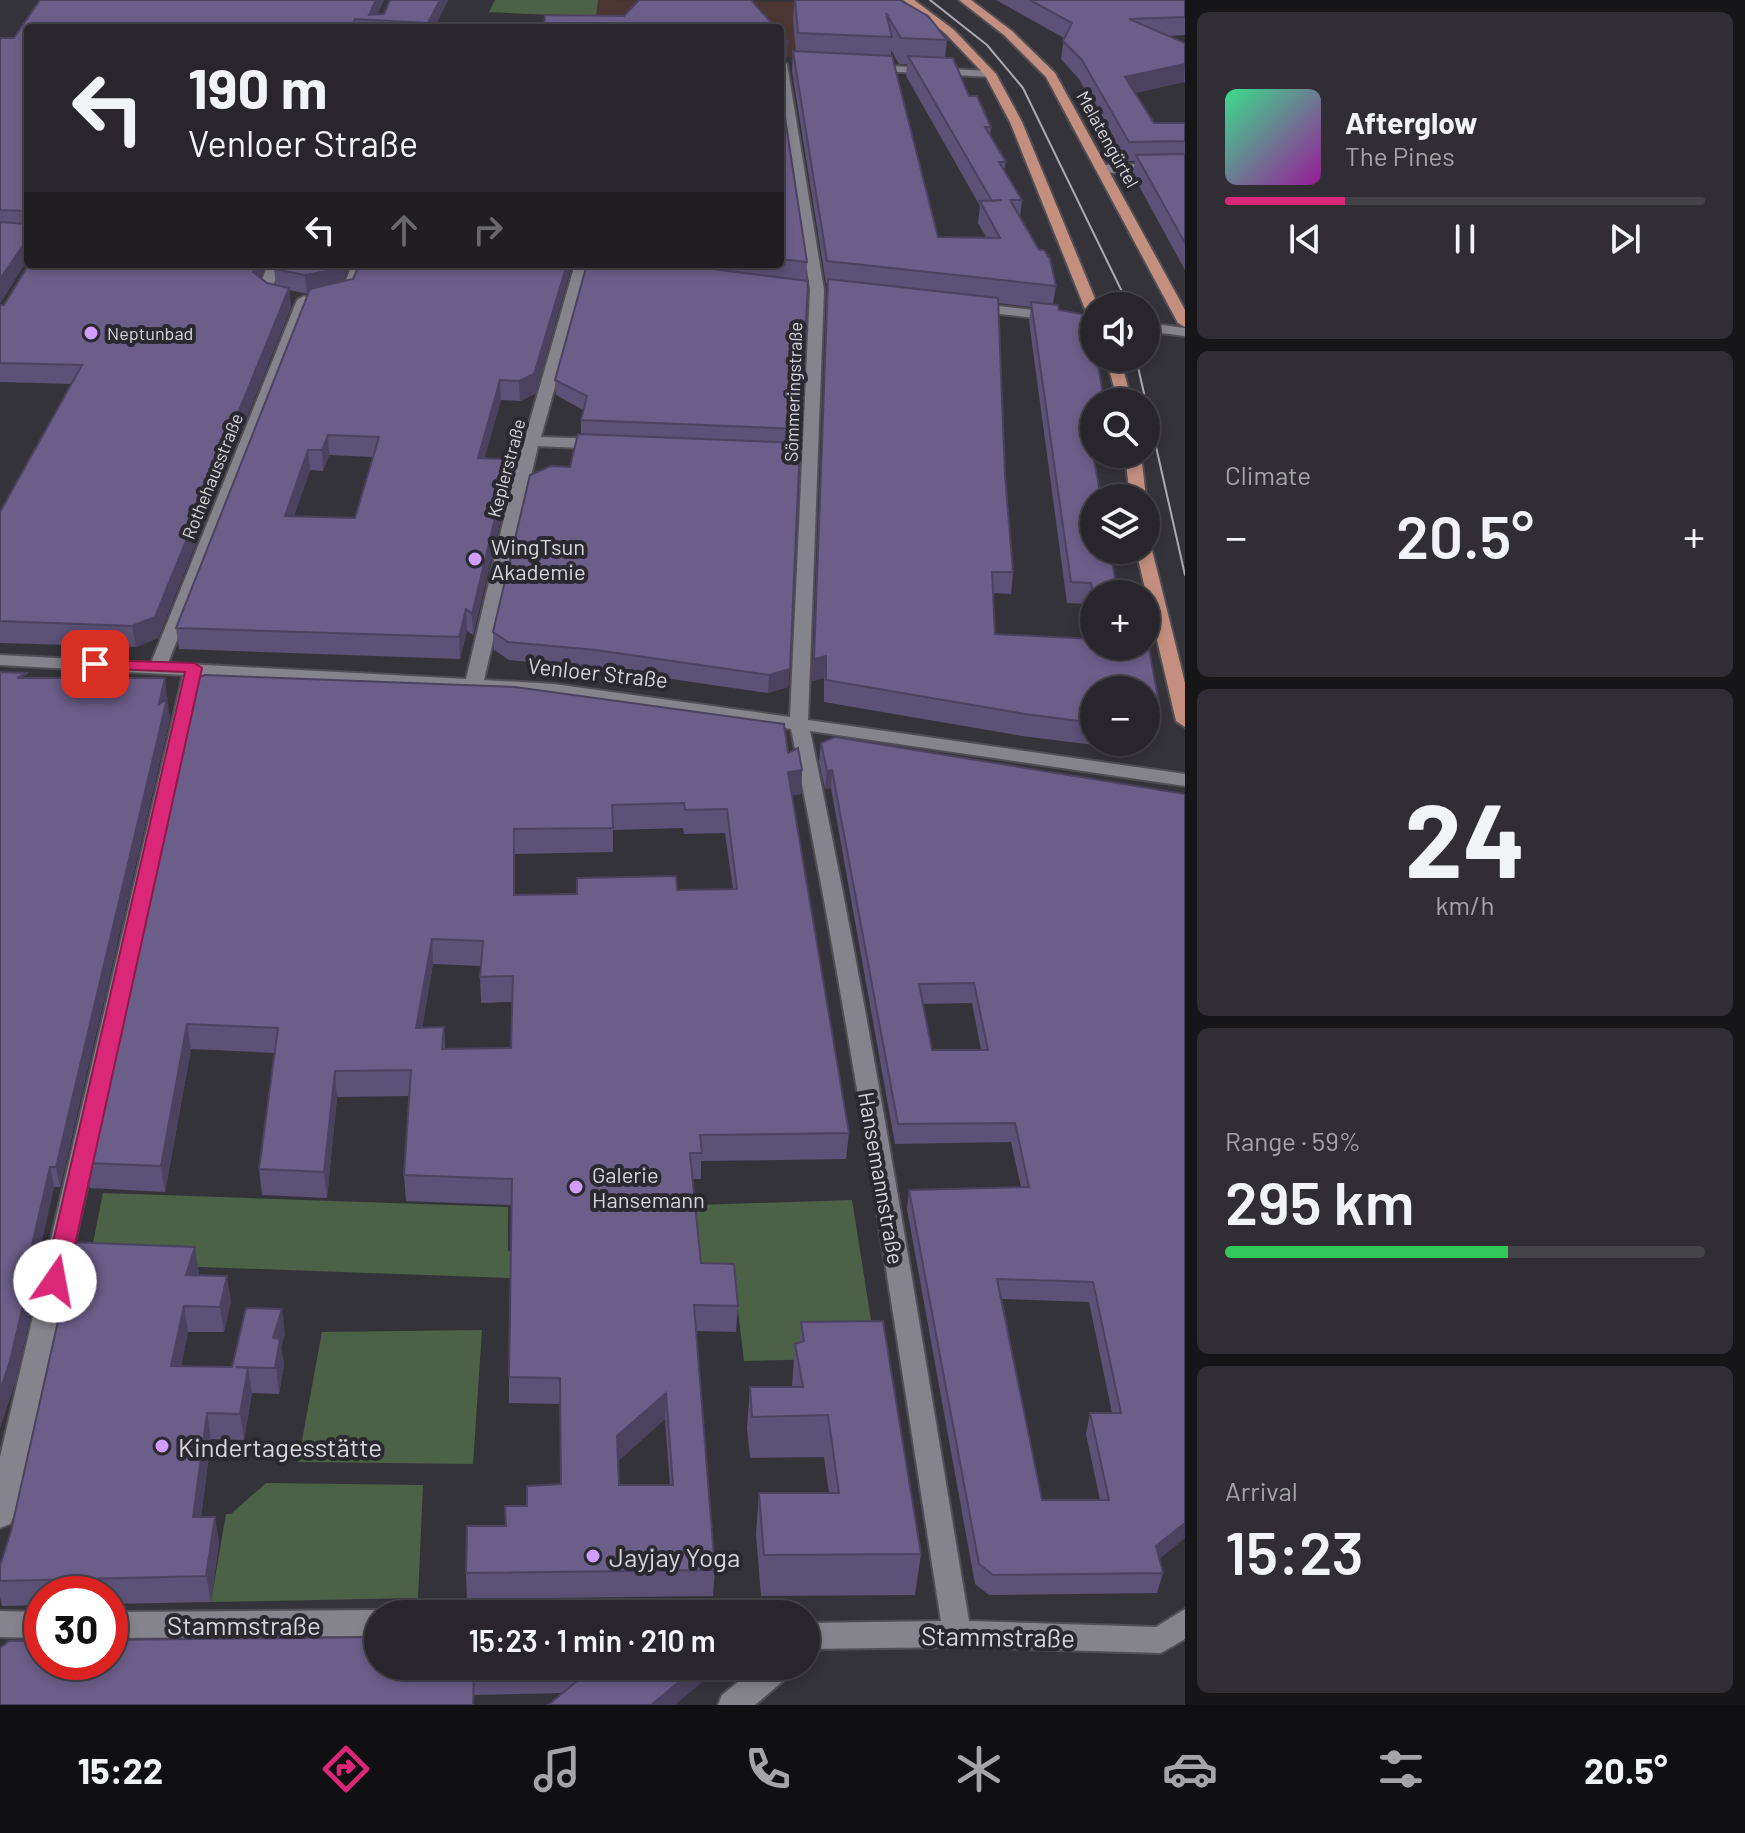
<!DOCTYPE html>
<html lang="en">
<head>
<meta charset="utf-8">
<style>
	body { margin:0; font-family:Barlow,sans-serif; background:#302e34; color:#f1f3f6; height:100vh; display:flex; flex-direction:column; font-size:30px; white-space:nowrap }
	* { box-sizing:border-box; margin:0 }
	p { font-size:26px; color:#a5a5a9 }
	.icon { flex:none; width:44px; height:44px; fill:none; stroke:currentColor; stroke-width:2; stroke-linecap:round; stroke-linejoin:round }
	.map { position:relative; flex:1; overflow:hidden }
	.panel { display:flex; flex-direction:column; gap:12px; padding:12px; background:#161518; width:560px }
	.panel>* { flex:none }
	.top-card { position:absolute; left:24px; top:24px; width:760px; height:244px; border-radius:8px; box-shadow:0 4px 12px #0003,0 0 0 2px #444348; background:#28262c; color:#f1f3f6; overflow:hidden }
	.buttons { position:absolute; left:1080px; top:292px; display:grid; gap:16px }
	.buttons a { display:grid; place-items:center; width:80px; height:80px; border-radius:50%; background:#28262c; box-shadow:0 4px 12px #0003,0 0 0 2px #444348; font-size:40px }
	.speed { position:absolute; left:24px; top:1576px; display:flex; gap:16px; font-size:40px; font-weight:700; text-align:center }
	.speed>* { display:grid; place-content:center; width:104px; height:104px; border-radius:50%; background:#28262c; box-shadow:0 4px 12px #0003,0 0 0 2px #444348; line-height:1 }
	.speed .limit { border:12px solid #d22; background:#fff; color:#111 }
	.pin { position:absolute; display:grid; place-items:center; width:68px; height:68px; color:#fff; margin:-34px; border-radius:16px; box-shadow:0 4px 12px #0006 }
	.me { position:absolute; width:88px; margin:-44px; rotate:12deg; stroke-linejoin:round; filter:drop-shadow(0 0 6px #0008) }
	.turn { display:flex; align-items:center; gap:28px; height:168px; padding:0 32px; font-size:36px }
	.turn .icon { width:104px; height:104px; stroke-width:2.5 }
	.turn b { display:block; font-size:56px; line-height:68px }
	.lanes { display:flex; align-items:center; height:76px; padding:0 32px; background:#0003; justify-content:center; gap:40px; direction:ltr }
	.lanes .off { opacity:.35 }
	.big { font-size:60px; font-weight:600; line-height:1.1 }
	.panel .widget { flex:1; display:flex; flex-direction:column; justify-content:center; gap:12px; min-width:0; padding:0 28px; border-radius:12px; background:#302e34 }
	.panel .dial { align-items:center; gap:0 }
	.dial b { font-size:104px; line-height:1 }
	.song { display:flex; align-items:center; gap:24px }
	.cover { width:96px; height:96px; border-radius:12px; background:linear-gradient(135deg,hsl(150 70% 55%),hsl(300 70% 35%)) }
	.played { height:8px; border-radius:4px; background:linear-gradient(90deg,#db2777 25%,#444348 25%) }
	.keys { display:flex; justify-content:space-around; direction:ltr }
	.heat { display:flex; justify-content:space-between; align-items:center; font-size:44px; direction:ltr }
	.charge { height:12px; border-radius:6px; background:linear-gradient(90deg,#34c759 59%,#444348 0) }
	.trip { position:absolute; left:364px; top:1600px; width:456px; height:80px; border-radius:40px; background:#28262c; box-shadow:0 4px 12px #0003,0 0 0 2px #444348; font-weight:600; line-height:80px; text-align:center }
	.tabs { display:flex; height:128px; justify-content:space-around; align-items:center; background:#100f12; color:#a5a5a9 }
	.tabs .icon { width:56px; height:56px }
	.tabs .selected { color:#db2777 }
	.tabs b { font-size:36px; color:#f1f3f6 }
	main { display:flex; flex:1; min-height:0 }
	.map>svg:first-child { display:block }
	.education { fill:#4b3633 }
	.green { fill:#4c6247 }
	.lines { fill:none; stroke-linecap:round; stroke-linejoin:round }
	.minor-casing { stroke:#514f55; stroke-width:4 }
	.major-casing { stroke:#514f55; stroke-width:4 }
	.minor { fill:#85838b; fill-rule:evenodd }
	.major { fill:#c48f7e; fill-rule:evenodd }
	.tram { stroke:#abaab0; stroke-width:2 }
	.wall { fill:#5c5176; fill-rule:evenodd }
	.shaded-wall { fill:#4b4260 }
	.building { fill:#6b5e89; stroke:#4b4260; stroke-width:2; fill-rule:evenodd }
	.route { fill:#db2777; stroke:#8e194d; stroke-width:2 }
	.poi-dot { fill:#d09dfe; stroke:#2b2930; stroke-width:3 }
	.labels { text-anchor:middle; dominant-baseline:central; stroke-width:8; stroke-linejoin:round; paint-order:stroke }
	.far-street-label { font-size:18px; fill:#d7d6db; stroke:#2b2930 }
	.far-poi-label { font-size:18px; fill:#d7d6db; stroke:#2b2930; text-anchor:start }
	.poi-label { font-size:22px; fill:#d7d6db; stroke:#2b2930; text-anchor:start }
	.street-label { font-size:22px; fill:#d7d6db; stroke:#2b2930 }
	.near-poi-label { font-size:26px; fill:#d7d6db; stroke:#2b2930; text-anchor:start }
	.near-street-label { font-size:26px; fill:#d7d6db; stroke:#2b2930 }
</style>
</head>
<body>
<main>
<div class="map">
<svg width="1185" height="1705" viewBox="0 0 1185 1705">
	<rect width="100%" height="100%" fill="#35333a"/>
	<path class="education" d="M598,0L804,2L811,58L780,57V28H595Z"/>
	<path class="green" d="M495,0H598L596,17L489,12Z
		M103,1193L508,1207V1251L699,1253L696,1205L852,1200L877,1358L744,1361L735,1286L89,1263Z
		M482,1330L473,1464L298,1462L322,1332Z
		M266,1483L423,1485L418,1598L211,1602L226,1514H231Z"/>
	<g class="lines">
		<defs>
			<path id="minor" d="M780,61L787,64L824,290L808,720L1185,774V786L810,731C873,1026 919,1324 969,1621L1156,1627L1185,1609V1639L1161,1653L957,1647L806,1649V1623L941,1621C894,1323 851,1024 791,729L554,694L201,676L14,1516L10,1524L0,1528V1457L183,675L0,665V655L151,663L297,300L304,296L311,300L168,663L466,679L514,476L575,264H589L541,437L602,439L610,444L602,449L538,446L484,680L554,684L790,717L810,290L780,87Z
				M870,65L990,71L996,74L990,77L866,70L864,68Z
				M1185,163V171L1104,173L1098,169L1104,165Z
				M268,264H282L272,288L285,294V300H275L258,290Z
				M352,264H366C360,280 359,299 338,297L336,294L343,289Z
				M971,303L1094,317V325L966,310V304Z
				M1146,323L1185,328V336L1146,331Z
				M378,1610L388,1614H378V1636L110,1638V1612Z
				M0,1611L42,1612V1638L0,1637Z
				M758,1666H795L790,1675L755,1705H718L722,1695Z"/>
			<path id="major" d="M903,0H914L954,30L996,74L1022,122L1098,306H1094V318L1087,314L1010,122L985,75L946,34Z
				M959,0H971L1012,31L1055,73L1185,310V327L1178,323L1046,77L1004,35Z
				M1106,358H1120L1132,402H1118Z
				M1125,454H1141L1146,498H1130Z
				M1146,546L1152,550L1185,683V727L1176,721L1136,550H1146Z"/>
		</defs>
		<use href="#minor" class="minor-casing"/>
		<use href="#major" class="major-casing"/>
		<use href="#minor" class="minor"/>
		<use href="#major" class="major"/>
		<path class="tram" d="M930,0L987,45L1023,88L1129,306
			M1136,358L1185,575"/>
	</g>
	<path class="wall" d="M40,0H384L377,14H384L390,0H448L434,28H28V262H26L0,303V38H14Z
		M794,0H900L928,16L947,40L945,58H953L969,96H977L991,127L990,135L1006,162L1004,171L1022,200L1020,217L1039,250H1044L1050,259L1056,286L1053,304L1058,305L1059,310L1092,316L1094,334V358H1097L1104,402H1094V432H1089L1101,498H1094V550H1110L1116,584H1137L1139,594H1094V646H1146V633L1160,708L1156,730L1146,729V690H1094V742H1119L1118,748L1022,736L824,702V678L812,681L828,284L826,283L792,71L793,51L796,52L793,20ZM891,50L899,64H907L906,76L980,206L978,223L986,237H938L892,56H891ZM998,303L1031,307L1029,321L1067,603L1088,604L1093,639L995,634L993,593L1011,594L1013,572L1005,476Z
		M996,0H1185V35L1168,36L1185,43V84L1184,82L1135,93L1154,123H1185V270L1133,175L1135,161H1126L1079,79L1061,59L1064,38Z
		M780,85L807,262L801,429L788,687L768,693L596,668L509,660L494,650L493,632L570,467L581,434V420L583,410L556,395L555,380L587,264H780Z
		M360,264H572L535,394L520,401L501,400L490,438L484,458L507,479L504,489L505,502L473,635L467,631L460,659L179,649L176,628L308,294L289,290L291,307L158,638L136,647L0,643V512L71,384L0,382V306L260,278L267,283L276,285L274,269L343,282L353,279ZM329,455L373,457L355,518L294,516L310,470L323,471Z
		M0,672L29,678L167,697L166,699L170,718L60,1187H54L39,1253L42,1265L15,1382L0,1428Z
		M195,679L788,753L802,770L801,794L792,795L849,1133L846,1159L701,1161V1179H693L701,1263L738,1306L736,1332L696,1331L715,1570L713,1596L467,1599L466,1573L506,1526L527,1506L561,1484L560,1404L509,1403V1377L511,1205L406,1201L404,1175L410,1096L337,1097L327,1198L262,1195L259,1169L275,1053L191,1049L165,1192L90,1188L85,1163ZM683,828L684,834L725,833L733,889L514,895V854L613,852V830ZM433,964L481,966L480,977L481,1003L512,1002L511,1048L445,1049L444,1027L422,1028ZM665,1419L670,1485H619L618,1461Z
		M821,743L1185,794L1159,1559L1163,1573L1157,1593L989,1595L975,1584L907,1209L909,1190L1021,1187L1011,1142L895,1144L831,788L825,789L819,762ZM972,1003L981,1050H932L923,1004ZM1002,1299L1089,1302L1112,1413H1090L1086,1434L1100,1500H1042Z
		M199,1273V1275L231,1301L224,1332H188L181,1366L232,1367L285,1334L281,1347L284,1365L279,1394L252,1393L244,1440L211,1439L201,1517L219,1542L211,1602L110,1604V1594H42V1605L2,1606L0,1597V1566L11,1531L61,1309L56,1288Z
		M801,1322L921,1554L915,1595L761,1596L756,1534L759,1493H829L824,1457L750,1458L747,1428L750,1387H792L795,1344L800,1342Z
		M0,1648L721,1666L562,1693L475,1695Z"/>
	<path class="shaded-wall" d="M376,0H384L375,20L369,15Z
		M440,0H448L434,28H429L428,23Z
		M788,42L787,58L780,60V44Z
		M1185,64L1184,82L1122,96L1125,77Z
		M24,244L26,262L0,303V279Z
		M256,264H265L255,291L253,272Z
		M341,264H349L341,288L307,294L305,275Z
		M567,264H572L535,394L520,401L519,381Z
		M289,288L291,307L158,638L136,647L132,626Z
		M500,380L501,400L479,478L478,458Z
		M328,435L329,455L323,471L322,450Z
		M308,450L310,470L287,536L285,516Z
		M506,459L507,479L504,489L505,502L473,635L472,614L500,483Z
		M466,609L467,631L460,659L459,637Z
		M826,656L824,678L812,681L814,659Z
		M790,669L788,687L768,693L769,675Z
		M165,678L167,697L161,722L159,704Z
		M167,699L170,718L60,1187L56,1167Z
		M802,770L801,794L786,796L788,772Z
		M832,770L831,788L825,789L827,771Z
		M432,939L433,964L418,1053L416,1028Z
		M187,1024L191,1049L165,1192L161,1166Z
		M335,1071L337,1097L327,1198L324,1172Z
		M50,1167L54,1187L39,1253L42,1265L15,1382L0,1428V1391L32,1245Z
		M195,1247L199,1273L191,1301L186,1275Z
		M227,1276L231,1301L224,1332L220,1307Z
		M184,1306L188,1332L176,1392L171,1366Z
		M282,1309L285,1334L281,1347L284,1365L279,1394L273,1338Z
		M248,1368L252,1393L244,1440L240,1414Z
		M666,1393L665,1419L617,1462V1436Z
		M207,1413L211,1439L198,1542L193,1517Z
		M215,1517L219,1542L211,1602L206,1576Z
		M1185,1523V1538L1151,1566L1156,1546Z
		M698,1666H721L675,1705H651Z"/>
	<path class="building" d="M40,0H376L369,15L384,14L390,0H440L428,23L355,19L352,28H28V244H24L0,279V222L25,224L27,211L0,210V38H14Z
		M639,0H751L776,28H544L545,15L624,16Z
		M795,0H900L928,16L947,40L901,38L886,13L892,37L798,33Z
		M1030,0H1185V17L1129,19L1185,43V64L1125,77L1154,123H1185V141L1129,142L1082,60L1063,41L1072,23Z
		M780,33L788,42L780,44Z
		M793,51L892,56L938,237L1000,238L980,201L1002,200L992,201L908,56L953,58L969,96H977L991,127H985L1006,162H999L1022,200H1010L1039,250H1044L1050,259L1056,286L827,261Z
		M780,85L807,262L780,259Z
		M1185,154V243L1136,155Z
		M29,264H256L253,272L267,283L289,288L155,617L132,626L0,621V512L82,365L0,363V305H4Z
		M276,264H341L339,269L305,275L274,269Z
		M360,264H567L534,374L519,381L500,380L478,458L506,459L500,483L504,481L472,614L466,609L459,637L176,628L310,289L353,279ZM328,435L379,437L355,518L285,516L308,450H322Z
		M587,264H674L808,281L801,429L581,420L587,396L555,380Z
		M828,279L998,298L1005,476L1013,572H992L995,634L1094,639V646H1146V633L1160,708L1146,707V690H1094V723L1025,714L826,680V656L814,659Z
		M1031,302L1058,305L1059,310L1092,316L1094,334V358H1097L1104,402H1094V412H1085L1101,498H1094V550H1110L1116,584H1137L1139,594H1094V600L1091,583L1071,582Z
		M578,434L800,443L790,669L769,675L596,650L508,642L493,632L530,475L551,466L570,467Z
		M0,672L28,673L17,678H165L159,704L167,699L56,1167H50L32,1245H37L10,1361L0,1391Z
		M205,675L515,687L784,724L788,753L798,748L802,770L788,772L849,1133L700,1135L702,1153H690L701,1263L734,1264L738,1306L694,1305L715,1570L466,1573L467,1526H506L505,1506H527V1486L561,1484L560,1378L509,1377L512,1179L404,1175L411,1070L335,1071L324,1172L259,1169L278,1028L187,1024L161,1166L85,1163L195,679ZM684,803L685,810L727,809L737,889L677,890L676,876L577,878V894L514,895V829L613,828L612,805ZM432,939L483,941L480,977L513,976L511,1048L442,1049L444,1027L416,1028ZM666,1393L673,1485H619L617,1436Z
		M835,737L1185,794V1523L1156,1546L1163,1573L993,1575L979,1564L909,1190L1029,1187L1015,1123L898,1124L832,770L827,771L821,743ZM974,983L988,1050H932L919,984ZM997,1279L1093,1282L1121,1413H1090L1109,1500H1042Z
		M67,1242L195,1247L186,1275L227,1276L220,1307L184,1306L171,1366L232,1367L246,1308L282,1309L273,1338L280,1339L275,1368L236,1367L248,1368L240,1414L207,1413L193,1517H215L206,1576L0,1581V1566L11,1531L65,1290L56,1288Z
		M883,1321L921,1554L764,1555L759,1493H839L828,1415L752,1417L750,1387H803L795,1344L804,1341L801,1322Z
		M378,1637V1666H698L651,1705H548L588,1672L474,1675L473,1705H0V1648L9,1641H42V1662H110V1640Z"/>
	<path class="route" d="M95,660L194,663L202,668L67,1281L63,1287H47L44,1281L185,672L89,668L86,664Z"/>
	<g class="poi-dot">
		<circle cx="91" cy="333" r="8"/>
		<circle cx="475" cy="559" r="8"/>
		<circle cx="576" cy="1187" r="8"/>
		<circle cx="162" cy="1446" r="8"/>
		<circle cx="593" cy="1556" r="8"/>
	</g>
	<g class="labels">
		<g class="far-street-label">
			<text transform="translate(1108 139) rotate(61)">Melatengürtel</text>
			<text transform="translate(793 392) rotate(-88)">Sömmeringstraße</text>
			<text transform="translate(506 468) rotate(-75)">Keplerstraße</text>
			<text transform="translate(212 476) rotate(-68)">Rothehausstraße</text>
		</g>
		<g class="far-poi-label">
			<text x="107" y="333">Neptunbad</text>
		</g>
		<g class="poi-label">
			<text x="491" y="546">WingTsun<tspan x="491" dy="25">Akademie</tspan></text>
			<text x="592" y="1174">Galerie<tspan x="592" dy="25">Hansemann</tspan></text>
		</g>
		<g class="street-label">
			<text transform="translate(598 672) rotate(6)">Venloer Straße</text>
			<text transform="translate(882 1178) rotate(80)">Hansemannstraße</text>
		</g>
		<g class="near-poi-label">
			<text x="178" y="1446">Kindertagesstätte</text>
			<text x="609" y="1556">Jayjay Yoga</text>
		</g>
		<g class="near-street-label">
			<text x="244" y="1624">Stammstraße</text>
			<text transform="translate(998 1636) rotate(1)">Stammstraße</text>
		</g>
	</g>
</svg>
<div class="buttons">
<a><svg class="icon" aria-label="sound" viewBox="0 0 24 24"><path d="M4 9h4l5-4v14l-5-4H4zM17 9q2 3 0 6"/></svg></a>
<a><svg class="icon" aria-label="search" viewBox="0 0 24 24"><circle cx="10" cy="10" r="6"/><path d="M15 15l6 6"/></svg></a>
<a><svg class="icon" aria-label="layers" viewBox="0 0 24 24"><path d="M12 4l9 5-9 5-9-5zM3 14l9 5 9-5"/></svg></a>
<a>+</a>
<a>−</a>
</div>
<div class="speed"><div class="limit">30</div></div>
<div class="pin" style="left:95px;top:664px;background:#d93025"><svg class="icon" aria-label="arrive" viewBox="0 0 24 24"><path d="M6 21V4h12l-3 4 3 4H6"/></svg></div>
<svg class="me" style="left:55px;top:1281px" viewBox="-20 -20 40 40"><circle r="19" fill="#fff"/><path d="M0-13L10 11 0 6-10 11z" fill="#db2777"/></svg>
<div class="trip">15:23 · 1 min · 210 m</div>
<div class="top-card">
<div class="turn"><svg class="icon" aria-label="left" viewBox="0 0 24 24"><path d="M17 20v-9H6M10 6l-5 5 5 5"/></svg><div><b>190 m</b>Venloer Straße</div></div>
<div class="lanes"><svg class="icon" aria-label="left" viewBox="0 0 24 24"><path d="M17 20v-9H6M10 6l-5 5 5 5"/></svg><svg class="icon off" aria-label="ahead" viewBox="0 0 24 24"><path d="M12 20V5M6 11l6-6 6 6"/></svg><svg class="icon off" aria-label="right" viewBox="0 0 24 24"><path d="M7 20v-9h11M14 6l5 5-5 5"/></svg></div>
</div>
</div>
<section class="panel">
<div class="widget">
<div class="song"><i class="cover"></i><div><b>Afterglow</b><p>The Pines</p></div></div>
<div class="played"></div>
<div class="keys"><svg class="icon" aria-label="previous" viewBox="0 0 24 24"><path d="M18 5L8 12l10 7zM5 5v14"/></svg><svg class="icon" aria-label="pause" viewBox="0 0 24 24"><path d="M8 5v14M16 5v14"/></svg><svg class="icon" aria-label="next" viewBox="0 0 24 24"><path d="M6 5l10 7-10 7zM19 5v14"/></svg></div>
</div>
<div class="widget"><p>Climate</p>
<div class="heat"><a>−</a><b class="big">20.5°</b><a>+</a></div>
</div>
<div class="widget dial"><b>24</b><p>km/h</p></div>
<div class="widget"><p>Range · 59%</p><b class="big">295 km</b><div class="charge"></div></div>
<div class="widget"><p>Arrival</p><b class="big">15:23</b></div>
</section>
</main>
<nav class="tabs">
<b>15:22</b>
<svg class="icon selected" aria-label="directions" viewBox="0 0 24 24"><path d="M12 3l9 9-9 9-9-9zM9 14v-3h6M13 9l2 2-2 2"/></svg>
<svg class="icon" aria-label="music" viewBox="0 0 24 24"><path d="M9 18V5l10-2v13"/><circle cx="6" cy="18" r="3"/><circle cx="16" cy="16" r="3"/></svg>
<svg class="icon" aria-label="phone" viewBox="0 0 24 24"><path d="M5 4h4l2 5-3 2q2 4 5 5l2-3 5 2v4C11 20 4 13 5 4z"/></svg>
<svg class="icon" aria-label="climate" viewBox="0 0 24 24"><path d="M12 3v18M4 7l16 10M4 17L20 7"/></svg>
<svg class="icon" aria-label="car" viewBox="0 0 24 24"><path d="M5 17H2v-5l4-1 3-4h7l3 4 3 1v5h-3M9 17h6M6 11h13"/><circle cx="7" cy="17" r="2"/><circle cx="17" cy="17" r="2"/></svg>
<svg class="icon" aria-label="filters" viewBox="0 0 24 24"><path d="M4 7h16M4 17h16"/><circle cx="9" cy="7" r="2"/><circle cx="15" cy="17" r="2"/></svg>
<b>20.5°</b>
</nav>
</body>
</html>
